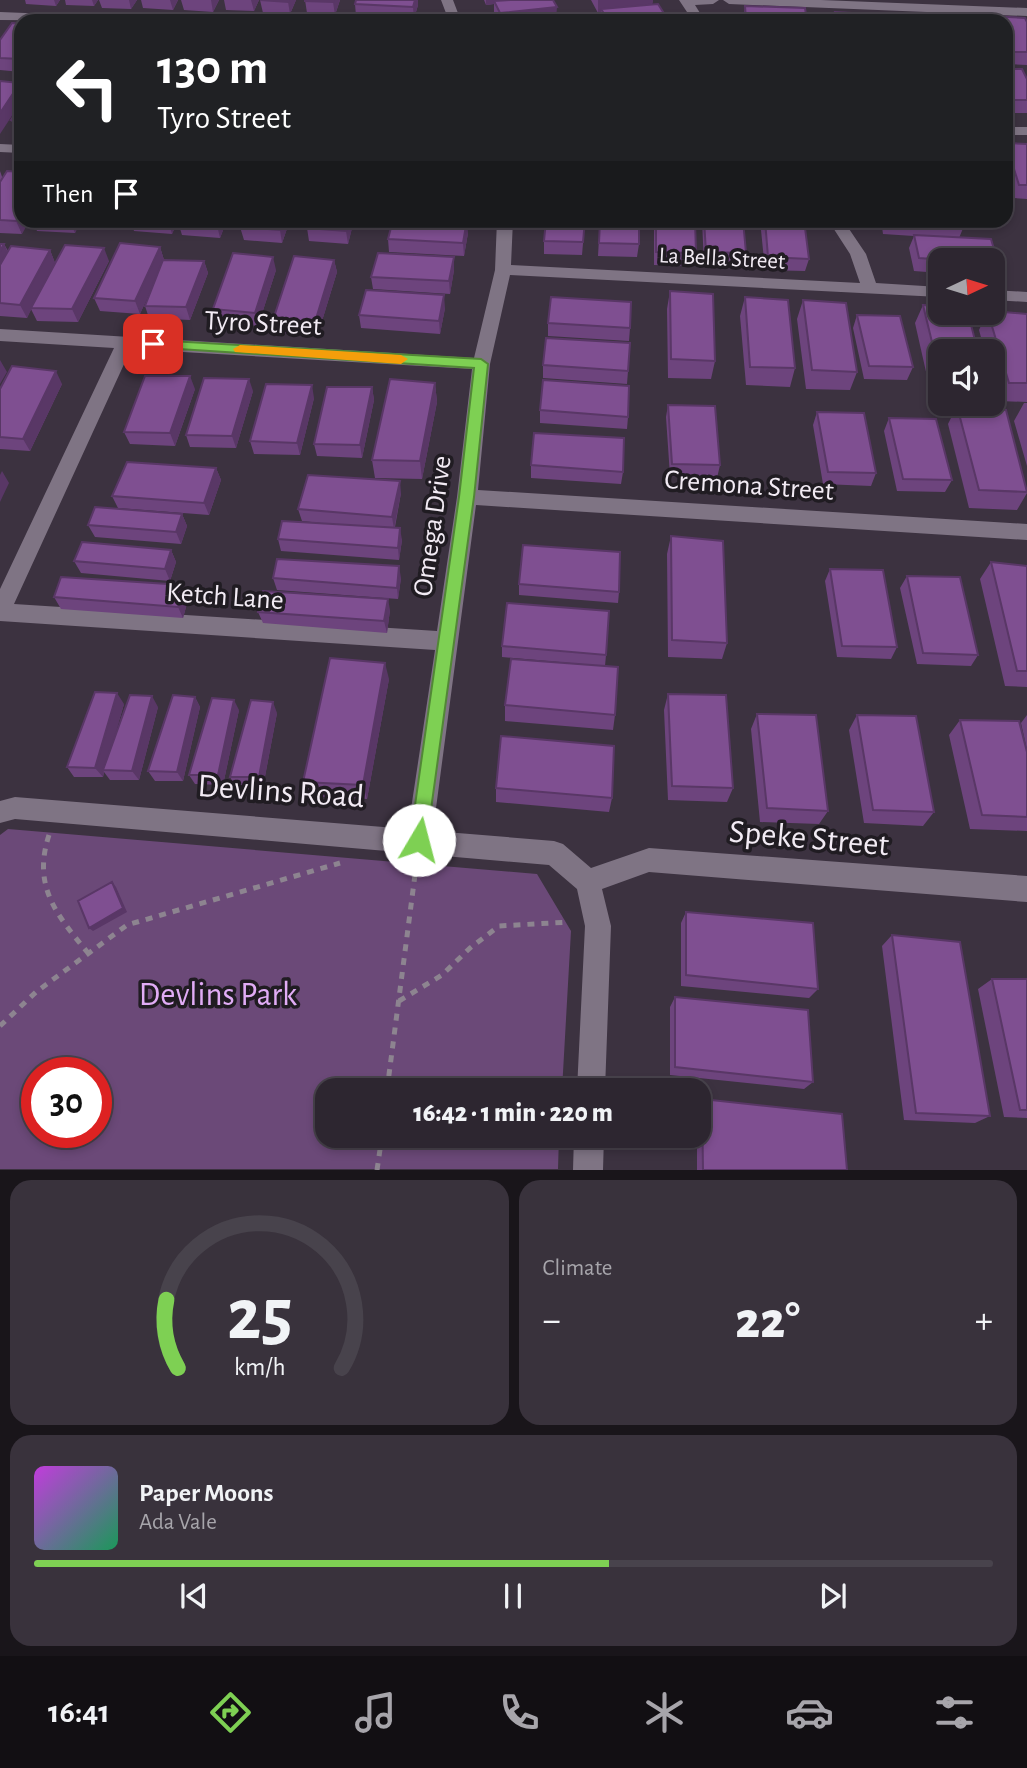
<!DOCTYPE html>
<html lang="en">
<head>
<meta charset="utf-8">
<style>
	body { margin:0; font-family:"Alegreya Sans",sans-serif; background:#39323c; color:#f1f3f6; height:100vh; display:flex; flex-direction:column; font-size:26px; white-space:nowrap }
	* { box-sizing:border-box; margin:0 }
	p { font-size:23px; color:#a7a5ab }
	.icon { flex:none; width:38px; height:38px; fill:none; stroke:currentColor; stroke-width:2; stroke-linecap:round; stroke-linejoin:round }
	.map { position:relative; height:1170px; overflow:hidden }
	.panel { display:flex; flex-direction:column; gap:10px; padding:10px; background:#19151a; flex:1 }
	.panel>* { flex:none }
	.guide { position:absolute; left:14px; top:14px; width:999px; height:214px; border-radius:21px; box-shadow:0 4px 10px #0003,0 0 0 2px #48434c; background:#202124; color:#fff; overflow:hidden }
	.needle { width:46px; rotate:86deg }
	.tools { position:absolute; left:928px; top:248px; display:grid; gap:14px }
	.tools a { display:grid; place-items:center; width:77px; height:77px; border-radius:14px; background:#2d2630; box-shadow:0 4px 10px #0003,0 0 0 2px #48434c; font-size:35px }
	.speed { position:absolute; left:21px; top:1057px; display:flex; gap:14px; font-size:35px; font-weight:700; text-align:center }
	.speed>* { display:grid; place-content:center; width:91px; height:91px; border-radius:50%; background:#2d2630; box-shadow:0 4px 10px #0003,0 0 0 2px #48434c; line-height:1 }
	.speed .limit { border:10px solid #d22; background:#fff; color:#111 }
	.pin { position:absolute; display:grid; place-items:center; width:60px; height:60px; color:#fff; margin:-30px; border-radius:14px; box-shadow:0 4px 10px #0006 }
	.me { position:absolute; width:77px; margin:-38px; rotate:8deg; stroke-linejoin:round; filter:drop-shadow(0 0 5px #0008) }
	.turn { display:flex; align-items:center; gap:24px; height:147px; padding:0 28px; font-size:32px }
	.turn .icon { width:91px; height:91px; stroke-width:2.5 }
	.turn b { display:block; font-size:49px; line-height:60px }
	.then { display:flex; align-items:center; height:66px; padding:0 28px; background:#0003; gap:14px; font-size:26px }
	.big { font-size:52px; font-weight:800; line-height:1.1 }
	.panel .card { flex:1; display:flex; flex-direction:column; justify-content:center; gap:10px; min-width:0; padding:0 24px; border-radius:21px; background:#39323c }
	.panel .dial { align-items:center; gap:0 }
	.dial svg { height:182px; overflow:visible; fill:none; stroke:#48434c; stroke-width:7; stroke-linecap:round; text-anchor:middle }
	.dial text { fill:#f1f3f6; stroke:none }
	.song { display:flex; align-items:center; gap:21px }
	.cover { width:84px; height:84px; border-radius:10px; background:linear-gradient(135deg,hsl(290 70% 55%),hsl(150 70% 35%)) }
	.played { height:7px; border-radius:4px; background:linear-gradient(90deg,#7ed053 60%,#48434c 60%) }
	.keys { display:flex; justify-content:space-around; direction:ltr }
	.heat { display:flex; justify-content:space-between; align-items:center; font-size:38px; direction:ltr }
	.panel .tiles { flex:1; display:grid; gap:10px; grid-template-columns:1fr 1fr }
	.card:last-child { grid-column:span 2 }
	.trip { position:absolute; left:315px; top:1078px; width:396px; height:70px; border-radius:21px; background:#2d2630; box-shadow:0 4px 10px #0003,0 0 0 2px #48434c; font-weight:800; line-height:70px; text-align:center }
	.menu { display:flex; height:112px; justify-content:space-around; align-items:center; background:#120f13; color:#a7a5ab }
	.menu .icon { width:49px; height:49px }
	.menu .on { color:#7ed053 }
	.menu b { font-size:32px; color:#f1f3f6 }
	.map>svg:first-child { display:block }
	.green { fill:#6b4978; fill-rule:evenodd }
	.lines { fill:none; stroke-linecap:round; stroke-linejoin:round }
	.path { stroke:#8d8490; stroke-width:5; stroke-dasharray:7 7; stroke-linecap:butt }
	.minor { fill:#7f7484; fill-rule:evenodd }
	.wall { fill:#6d447d }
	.shaded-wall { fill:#593766 }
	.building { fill:#7f4f91; stroke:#593766; stroke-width:2 }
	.route { fill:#7ed053; stroke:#528736; stroke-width:2 }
	.slow { fill:#f59e0b }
	.labels { text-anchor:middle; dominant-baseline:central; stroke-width:7; stroke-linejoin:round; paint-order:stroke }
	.far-street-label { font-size:23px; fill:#f2ebf4; stroke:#201c22 }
	.street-label { font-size:28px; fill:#f2ebf4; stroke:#201c22 }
	.near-street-label { font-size:33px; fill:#f2ebf4; stroke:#201c22 }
	.near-park-label { font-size:33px; fill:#e1acf6; stroke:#201c22 }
</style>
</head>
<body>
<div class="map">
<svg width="1027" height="1170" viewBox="0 0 1027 1170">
	<rect width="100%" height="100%" fill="#3c3240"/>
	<path class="green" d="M8,829L537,874L571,931L562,1090H327V1136H559L558,1169H0V835ZM37,1073H96V1132H37Z"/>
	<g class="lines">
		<path class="path" d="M49,835C32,887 57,915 88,953
			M399,1001L442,975L470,948L499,926L569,922
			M0,1026L36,992L127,925L340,863
			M387,1090L416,867
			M377,1170L382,1136"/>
		<path class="minor" d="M441,0H453L461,21H449Z
			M679,0H719L713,4L695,5L705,21H693Z
			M723,0H821L1027,8V16L729,4Z
			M0,12L127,17L133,21L0,20Z
			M1006,127H1027V135H1006Z
			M0,144L21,145V153L0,152Z
			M497,220H513L511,265L860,283L850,254L828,220H843L866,254L876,283L940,287V297L510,275L490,364L478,490L1027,524V540L476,505L433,831L554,841L563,844L591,868L649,848L1027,876V902L649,872L602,889L611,926L605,1090H577L585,926L577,889L549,865L15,819L0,823V801L15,797L408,829L435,650L0,621V589L114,348L0,341V329L474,358L495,270ZM131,349L472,369L457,497L437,631L14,604Z
			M992,290L1027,292V302L992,300Z
			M574,1136H604L603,1170H573Z"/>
	</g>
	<path class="wall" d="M25,0H60L56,6L26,4Z
		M65,0H98L94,6L66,5Z
		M99,0H137L131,9L102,8Z
		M141,0H178L173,10L143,8Z
		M181,0H219L213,12L184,10Z
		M224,0H259L254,11L226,10Z
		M260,0H296L290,14L263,13Z
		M305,0H340L335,15L307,13Z
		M356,0H418V5L414,19L356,16L355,4Z
		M484,0H553L556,15L565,21H498L494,14V4L486,5Z
		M591,0H653L652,4L664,21H601V12L598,13Z
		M745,6L807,21H743Z
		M991,16L1027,22V65L1006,64V21H989Z
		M21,24V72L0,70V40Z
		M1006,69L1027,79V113H1006Z
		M21,105V133H17L11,120Z
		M1006,143L1027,144V199L1014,198L1006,174Z
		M0,171L22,234L0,233Z
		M33,220H81L75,233L37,231Z
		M91,220H178L172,234L134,231L132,225L130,228L93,225Z
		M179,220H227L220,238L182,235L178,222Z
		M290,220L282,243L244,240L240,227Z
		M309,220H354L348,244L309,241L307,228Z
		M585,220L582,255L544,254V241Z
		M600,220L639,244L637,257L598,256Z
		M654,220H695L696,253L694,266L654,265Z
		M702,220H743L746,253L743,266L704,265Z
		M760,220H804L809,259L805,271L765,270Z
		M881,220H962L964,226L959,238L998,263L992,275V261H940V273L914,271L909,248L914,236L883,234Z
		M468,233L464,256L389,252L388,239Z
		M0,244H4L8,251L50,250L55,263L109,261L78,322L37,321L31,309L27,318L0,316Z
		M160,247L164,260L204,261L208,273L190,320L149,318L145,306L156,278L140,314L100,311L94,298Z
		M454,257V270L450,294L373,289L371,277Z
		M334,260L337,272L318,334L276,333L273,320Z
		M276,270L258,326L216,322L213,309Z
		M670,291L715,361L711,379L668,378L667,309Z
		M745,297L795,368L790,387L746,385L740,316Z
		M803,300L857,372L850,390L806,389L797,319Z
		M923,305L940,352V394H931L915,323Z
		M445,308L440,334L361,328L359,315Z
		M987,313L1027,314V402L999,401L992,377V352H985L979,330Z
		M857,315L913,367L907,380L864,379L853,328Z
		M548,323L630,328L629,341L548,336Z
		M543,365L628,371L627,384L543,378Z
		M435,383L437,402L422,479L375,478L372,460Z
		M62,384L30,451L0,449V389Z
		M372,387L374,400L362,458L317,456L314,444Z
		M195,389L175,446L130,444L124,432Z
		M253,391L236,448L190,447L186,435Z
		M314,398L300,455L254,454L250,441Z
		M1024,403H1027V466L1014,421Z
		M668,405L720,465L717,478L670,476L666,417Z
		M957,406L1027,489V493L1017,510L969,508L948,424Z
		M540,410L628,417L627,429L540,423Z
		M817,412L876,473L871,486L823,484L813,425Z
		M889,418L952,480L945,492L897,491L884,431Z
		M531,465L623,472L621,484L531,478Z
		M216,468L221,480L209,515L118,508L112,496Z
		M401,493L395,527L402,540L399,560L281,551L278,539L331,524L302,521L298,509Z
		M182,514L187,526L181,544L95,537L88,525Z
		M671,536L727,643L722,659L668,657L667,554Z
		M171,550L176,562L170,581L81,573L74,561Z
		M991,562L1027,566V687L1005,686L980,579Z
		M830,569L897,647L891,659L837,657L825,581Z
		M907,576L978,655L971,666L917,664L900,588Z
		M273,578H401L398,599L277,590Z
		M519,584L619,592L618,603L519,595Z
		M189,596L183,618L61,609L54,597Z
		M390,610L387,633L263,623L258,612Z
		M502,646L606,655L605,666L502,657Z
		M389,679L367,799L308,796L303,782Z
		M668,694L733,788L727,802L668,800L664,710Z
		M195,697L200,707L183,781H155L148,771Z
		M124,704L111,748L158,707L139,780H110L104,772L103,777H74L67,767Z
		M505,705L615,715L613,730L505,721Z
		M239,710L223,785L195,784L189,775Z
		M277,713L263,787L235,786L230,777Z
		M757,714L828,811L819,824L760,822L751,729Z
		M857,715L934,812L923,826L864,823L849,730Z
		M1027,715V750L1021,723Z
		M960,720L1027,752V831L970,829L949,735Z
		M496,788L612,798L609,812L496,802Z
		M686,912L818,989L809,998L681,986V923Z
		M892,935L990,1116L975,1123L904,1120L882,946Z
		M992,979H1027V1118L1004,1117L978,989Z
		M675,997L813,1082L804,1089L670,1075V1007Z
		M702,1099L847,1170H697V1136H698V1104Z"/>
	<path class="shaded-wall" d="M54,0H60L56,6Z
		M92,0H98L94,6Z
		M129,0H137L131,9Z
		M170,0H178L173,10Z
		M211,0H219L213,12Z
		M251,0H259L254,11Z
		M289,0H296L290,14L288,2Z
		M334,0H340L335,15L333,2Z
		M415,0H418V5L414,19L413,7Z
		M486,0H530L494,1V4L486,5Z
		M598,0H653L652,7L601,9V12L598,13Z
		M557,7L556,20L500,21V13Z
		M665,15L664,21H610Z
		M20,83L21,102L0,134V113Z
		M21,213V220H30L22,234L16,221Z
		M69,220H81L75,233Z
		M168,220H178L172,234L168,221Z
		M219,220H227L220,238L217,225Z
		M283,220H290L282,243L280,230Z
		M349,220H354L348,244L346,231Z
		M467,220L468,233L464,256L463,243Z
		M4,244L10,257L0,275V251Z
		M160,247L164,260L140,314L135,301Z
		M104,248L109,261L78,322L72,309Z
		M50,250L55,263L27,318L20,305Z
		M273,257L276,270L258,326L255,313Z
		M454,257V270L450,294L449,281Z
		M334,260L337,272L318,334L315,322Z
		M204,261L208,273L190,320L186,307Z
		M444,295L445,308L440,334L439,321Z
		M0,360L7,372L0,384Z
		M56,371L62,384L30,451L23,439Z
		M190,376L195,389L175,446L170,433Z
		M249,379L253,391L236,448L232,436Z
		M435,383L437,402L422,479L420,461Z
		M312,385L314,398L300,455L297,443Z
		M372,387L374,400L362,458L360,445Z
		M216,468L221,480L209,515L204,503Z
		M2,471L9,483L0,502V475Z
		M400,481L401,493L394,529L392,517Z
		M182,514L187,526L181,544L176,532Z
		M400,528L402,540L399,560L398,548Z
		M171,550L176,562L170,581L165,569Z
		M399,566L401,578L398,599L397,588Z
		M183,585L189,596L183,618L178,607Z
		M388,599L390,610L387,633L384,621Z
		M385,663L389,679L367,799L363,785Z
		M117,693L124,704L105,770H103L104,772L103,777L95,768Z
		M152,696L158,707L139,780L132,771Z
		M195,697L200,707L183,781L177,772Z
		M234,700L239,710L223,785L218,775Z
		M273,702L277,713L263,787L259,777Z
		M112,882L116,887L127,912L93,931L89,928Z"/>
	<path class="building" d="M260,0H289L288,2Z
		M305,0H334L333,2L305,1Z
		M356,0H415L413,7L355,4Z
		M510,0H553L557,7L500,13L494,1Z
		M658,4L665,15L609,21L601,9Z
		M745,6L805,8L807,21L746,20Z
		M835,12L869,14L871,21H837Z
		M890,14L924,16L926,21H892Z
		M561,15L565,21L505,20Z
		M943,16L977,18L978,21H944Z
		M991,16L1025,18L1027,22V52H1006V21H993Z
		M12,23L21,24V57L20,59L0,58V40Z
		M1006,69H1022L1027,79V100H1006Z
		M0,81L20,83L0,113Z
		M21,105V121L11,120Z
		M1006,143L1027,144V185H1019Z
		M7,171L21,172V213L16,221L0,220V182Z
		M179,220H219L217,225L178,222Z
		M243,220H283L280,230L240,227Z
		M309,220H349L346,231L307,228Z
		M393,220H467L463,243L388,239Z
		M546,220H585L583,242L544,241Z
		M600,220H639V244L599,243Z
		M656,220H695L696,253L656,252Z
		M704,220H743L746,253L706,252Z
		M765,220H804L809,259L768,257Z
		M888,220H962L964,226L888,221Z
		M914,235L991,239L998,263H992V261H960L919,258Z
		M120,243L160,247L135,301L94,298Z
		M0,244H4L0,251Z
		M65,245L104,248L72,309L31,308Z
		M11,246L50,250L20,305L0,303V265Z
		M233,253L273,257L255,313L213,309Z
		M378,253L454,257L449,281L371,277Z
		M294,256L334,260L315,322L273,320Z
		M163,260L204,261L186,307L145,306Z
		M366,290L444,295L439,321L359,315Z
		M670,291L713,294L715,361L671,359Z
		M551,297L631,302L630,328L548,323Z
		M745,297L788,300L795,368L750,367Z
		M803,300L846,303L857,372L812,370Z
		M923,305L940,306V313H968L978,352H940V375Z
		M992,311L1027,314V383H1009L988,313H992Z
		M857,315L900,316L913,367L869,366Z
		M546,338L630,343L628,371L543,365Z
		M12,366L56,371L23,439L0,437V389Z
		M145,376H190L170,433L124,432Z
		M204,378L249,379L232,436L186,435Z
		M390,379L435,383L420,461L372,460Z
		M543,380L629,386L628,417L540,410Z
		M266,384L312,385L297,443L250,441Z
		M327,387H372L360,445L314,444Z
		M668,405L715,406L720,465L672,464Z
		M957,406L1006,410L1027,492L979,490Z
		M817,412L864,413L876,473L828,472Z
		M889,418L936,419L952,480L903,479Z
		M534,433L624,438L623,472L531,465Z
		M127,462L216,468L204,503L112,496Z
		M308,475L400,481L392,517L298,509Z
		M95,507L182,514L176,532L88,525Z
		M282,521L400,528L398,548L278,539Z
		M671,536L723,541L727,643L672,640Z
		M82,542L171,550L165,569L74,561Z
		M523,545L620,552L619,592L519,584Z
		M277,559L399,566L397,588L273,578Z
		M991,562L1027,566V671H1017Z
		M830,569L883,570L897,647L842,646Z
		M907,576L960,577L978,655L923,653Z
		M61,577L183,585L178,607L54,597Z
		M263,591L388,599L384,621L258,612Z
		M507,603L609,611L606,655L502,646Z
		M330,658L385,663L363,785L303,782Z
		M511,659L618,667L615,715L505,705Z
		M95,692L117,693L95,768L67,767Z
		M668,694L726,695L733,788L672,786Z
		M130,695L152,696L132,771L103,770Z
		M173,695L195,697L177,772L148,771Z
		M212,698L234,700L218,775H189Z
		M251,700L273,702L259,777H230Z
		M757,714L816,715L828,811L767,808Z
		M857,715L916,716L934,812L873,810Z
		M960,720L1019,721L1027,752V817L982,815Z
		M501,736L614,746L612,798L496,788Z
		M112,882L123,908L89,928L78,901Z
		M686,912L813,923L818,989L686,975Z
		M892,935L960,942L990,1116L916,1113Z
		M992,979H1027V1110H1020Z
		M675,997L808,1010L813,1082L675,1067Z
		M702,1099L842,1114L847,1170H703Z"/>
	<path class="route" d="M153,340L481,359L488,364L474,497L426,846L419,849L413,846L410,840L459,497L474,368L148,347L146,344Z"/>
	<path class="slow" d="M240,345L401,355L408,359L401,364L235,352L233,349Z"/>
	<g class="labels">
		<g class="far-street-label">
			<text transform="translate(722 259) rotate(3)">La Bella Street</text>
		</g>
		<g class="street-label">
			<text transform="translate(263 324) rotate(3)">Tyro Street</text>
			<text transform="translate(749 486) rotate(4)">Cremona Street</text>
			<text transform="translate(433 526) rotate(-82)">Omega Drive</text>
			<text transform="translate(225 597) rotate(4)">Ketch Lane</text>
		</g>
		<g class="near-street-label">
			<text transform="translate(281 792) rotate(4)">Devlins Road</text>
			<text transform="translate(809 839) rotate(5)">Speke Street</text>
		</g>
		<g class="near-park-label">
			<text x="218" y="995">Devlins Park</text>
		</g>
	</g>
</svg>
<div class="tools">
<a><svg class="needle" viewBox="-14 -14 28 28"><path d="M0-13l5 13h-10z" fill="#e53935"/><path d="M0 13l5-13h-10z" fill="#a7a5ab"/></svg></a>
<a><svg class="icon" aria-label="sound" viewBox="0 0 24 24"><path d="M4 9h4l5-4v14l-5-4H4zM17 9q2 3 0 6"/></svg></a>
</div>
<div class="speed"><div class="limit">30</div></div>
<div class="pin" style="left:153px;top:344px;background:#d93025"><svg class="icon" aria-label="arrive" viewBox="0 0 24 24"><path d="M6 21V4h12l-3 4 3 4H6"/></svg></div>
<svg class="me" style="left:419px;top:840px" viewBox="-20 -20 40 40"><circle r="19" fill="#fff"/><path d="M0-13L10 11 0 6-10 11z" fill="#7ed053"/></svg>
<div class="trip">16:42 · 1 min · 220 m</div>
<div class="guide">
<div class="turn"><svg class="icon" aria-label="left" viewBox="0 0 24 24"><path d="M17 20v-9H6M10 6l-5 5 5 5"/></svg><div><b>130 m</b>Tyro Street</div></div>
<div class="then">Then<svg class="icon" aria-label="arrive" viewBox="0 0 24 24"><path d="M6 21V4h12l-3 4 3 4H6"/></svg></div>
</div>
</div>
<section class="panel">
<div class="tiles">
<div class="card dial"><svg viewBox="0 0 100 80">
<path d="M14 69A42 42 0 1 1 86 69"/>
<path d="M14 69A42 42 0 0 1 9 39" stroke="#7ed053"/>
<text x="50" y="56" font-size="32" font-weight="700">25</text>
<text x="50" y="72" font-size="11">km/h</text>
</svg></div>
<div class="card"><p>Climate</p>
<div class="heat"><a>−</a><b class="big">22°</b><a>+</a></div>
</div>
<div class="card">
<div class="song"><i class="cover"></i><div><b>Paper Moons</b><p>Ada Vale</p></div></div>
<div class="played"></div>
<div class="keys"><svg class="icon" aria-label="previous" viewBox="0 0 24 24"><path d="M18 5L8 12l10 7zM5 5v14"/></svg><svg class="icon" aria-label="pause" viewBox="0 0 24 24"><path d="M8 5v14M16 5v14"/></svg><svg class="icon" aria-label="next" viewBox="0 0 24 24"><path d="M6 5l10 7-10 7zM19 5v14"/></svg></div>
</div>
</div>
</section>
<nav class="menu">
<b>16:41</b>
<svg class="icon on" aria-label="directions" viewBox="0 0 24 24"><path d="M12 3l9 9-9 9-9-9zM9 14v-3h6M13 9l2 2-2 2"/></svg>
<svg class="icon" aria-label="music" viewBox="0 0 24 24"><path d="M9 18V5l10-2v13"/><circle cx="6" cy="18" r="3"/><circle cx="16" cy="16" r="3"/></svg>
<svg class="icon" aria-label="phone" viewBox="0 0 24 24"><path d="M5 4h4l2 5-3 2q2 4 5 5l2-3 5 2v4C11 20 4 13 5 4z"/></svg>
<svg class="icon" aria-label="climate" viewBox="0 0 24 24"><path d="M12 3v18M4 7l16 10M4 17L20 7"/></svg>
<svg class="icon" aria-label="car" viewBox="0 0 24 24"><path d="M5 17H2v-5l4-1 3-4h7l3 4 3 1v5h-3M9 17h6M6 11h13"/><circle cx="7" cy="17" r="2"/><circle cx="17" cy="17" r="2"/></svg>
<svg class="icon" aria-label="filters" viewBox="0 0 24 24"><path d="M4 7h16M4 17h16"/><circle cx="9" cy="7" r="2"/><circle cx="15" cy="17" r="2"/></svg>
</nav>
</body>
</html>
